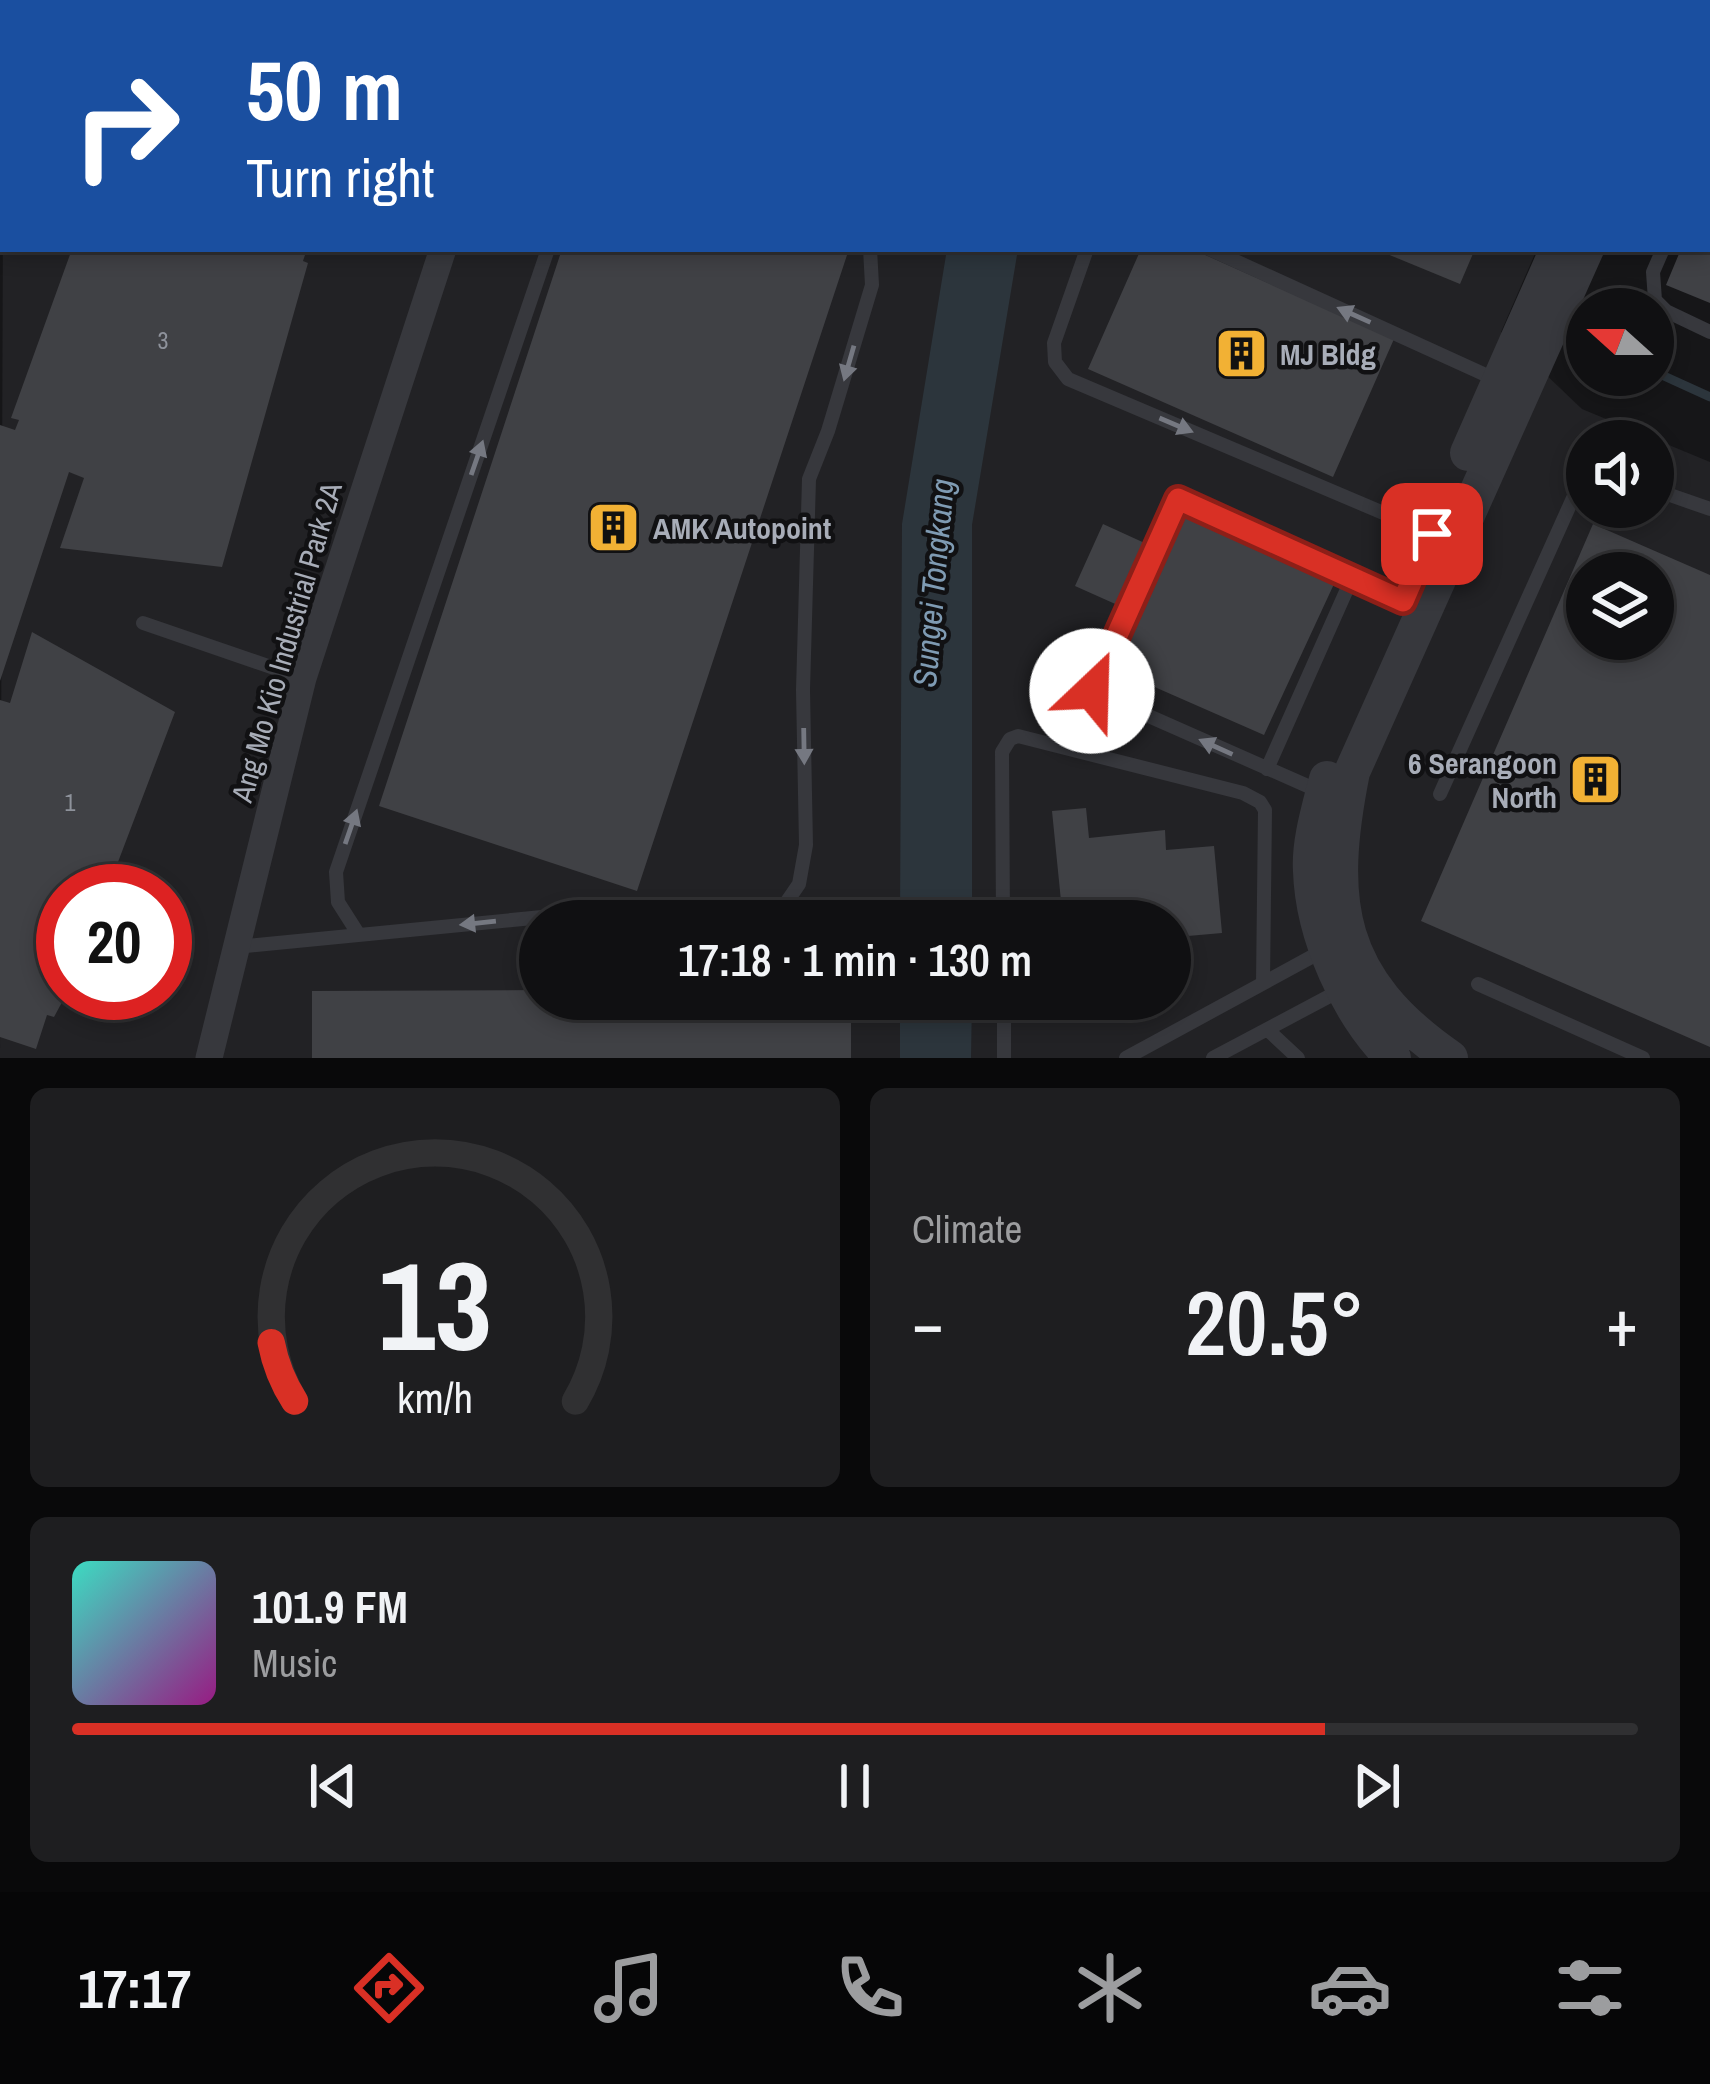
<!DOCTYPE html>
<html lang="en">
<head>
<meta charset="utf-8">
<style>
	body { margin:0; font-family:"Archivo Narrow",sans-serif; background:#1e1e20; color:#f1f3f6; height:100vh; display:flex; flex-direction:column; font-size:45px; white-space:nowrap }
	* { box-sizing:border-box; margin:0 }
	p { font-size:39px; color:#9c9d9f }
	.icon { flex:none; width:66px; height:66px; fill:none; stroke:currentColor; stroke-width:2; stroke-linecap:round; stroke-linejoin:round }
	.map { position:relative; height:1058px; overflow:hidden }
	.details { display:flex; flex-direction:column; gap:30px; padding:30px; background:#09090a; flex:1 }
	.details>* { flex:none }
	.guide { position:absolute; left:0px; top:0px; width:1710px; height:252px; box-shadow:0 6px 18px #0003,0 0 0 3px #303032; background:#1a4fa0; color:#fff; overflow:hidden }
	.needle { width:78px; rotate:291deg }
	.fabs { position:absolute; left:1566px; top:288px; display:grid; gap:24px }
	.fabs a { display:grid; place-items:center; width:108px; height:108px; border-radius:50%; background:#101012; box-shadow:0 6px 18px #0003,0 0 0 3px #303032; font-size:60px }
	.speed { position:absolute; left:36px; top:864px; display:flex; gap:24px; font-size:60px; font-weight:700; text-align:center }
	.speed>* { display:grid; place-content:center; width:156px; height:156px; border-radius:50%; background:#101012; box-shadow:0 6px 18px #0003,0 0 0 3px #303032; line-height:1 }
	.speed .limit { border:18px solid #d22; background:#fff; color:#111 }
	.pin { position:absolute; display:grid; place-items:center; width:102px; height:102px; color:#fff; margin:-51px; border-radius:24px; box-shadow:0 6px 18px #0006 }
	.me { position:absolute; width:132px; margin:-66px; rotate:24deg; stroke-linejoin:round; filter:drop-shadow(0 0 9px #0008) }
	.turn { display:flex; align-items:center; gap:42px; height:252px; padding:0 48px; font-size:54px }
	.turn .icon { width:156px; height:156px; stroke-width:2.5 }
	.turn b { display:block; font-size:84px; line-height:102px }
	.big { font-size:90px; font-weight:600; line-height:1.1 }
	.details .card { flex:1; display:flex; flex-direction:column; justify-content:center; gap:18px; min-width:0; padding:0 42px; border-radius:18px; background:#1e1e20 }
	.details .dial { align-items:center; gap:0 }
	.dial svg { height:312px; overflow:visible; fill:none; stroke:#303032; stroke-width:7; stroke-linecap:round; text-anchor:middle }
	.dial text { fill:#f1f3f6; stroke:none }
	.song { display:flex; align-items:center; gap:36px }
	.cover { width:144px; height:144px; border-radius:18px; background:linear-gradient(135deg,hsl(170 70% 55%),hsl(310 70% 35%)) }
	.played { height:12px; border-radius:6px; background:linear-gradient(90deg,#d93025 80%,#303032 80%) }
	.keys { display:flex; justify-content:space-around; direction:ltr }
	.heat { display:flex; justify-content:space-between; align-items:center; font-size:66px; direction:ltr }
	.details .tiles { flex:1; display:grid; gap:30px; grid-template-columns:1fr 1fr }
	.card:last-child { grid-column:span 2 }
	.trip { position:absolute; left:519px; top:900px; width:672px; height:120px; border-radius:60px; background:#101012; box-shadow:0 6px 18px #0003,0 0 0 3px #303032; font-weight:600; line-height:120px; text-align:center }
	.dock { display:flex; height:192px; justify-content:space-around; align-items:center; background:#060607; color:#9c9d9f }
	.dock .icon { width:84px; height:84px }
	.dock .current { color:#d93025 }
	.dock b { font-size:54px; color:#f1f3f6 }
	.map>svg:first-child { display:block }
	.built { fill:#222225; fill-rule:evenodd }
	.water { fill:#2c353c }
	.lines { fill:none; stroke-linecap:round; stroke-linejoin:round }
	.stream { stroke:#2c353c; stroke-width:9 }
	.building { fill:#404145; fill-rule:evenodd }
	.service { stroke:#37383d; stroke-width:14 }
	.minor { stroke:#37383d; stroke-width:27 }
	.tertiary { stroke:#37383d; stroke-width:36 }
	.primary { stroke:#53555c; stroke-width:45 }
	.oneway { fill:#757881 }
	.route-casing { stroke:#8d1f18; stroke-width:30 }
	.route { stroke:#d93025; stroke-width:21 }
	.labels { text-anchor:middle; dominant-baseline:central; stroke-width:9; stroke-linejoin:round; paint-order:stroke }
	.number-label { font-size:24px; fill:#8e929b }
	.poi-label { font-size:30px; font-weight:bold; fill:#a8adb8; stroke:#111113; text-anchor:start }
	.street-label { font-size:30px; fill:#a8adb8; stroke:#111113 }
	.water-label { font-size:33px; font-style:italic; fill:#7f9bb3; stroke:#111113 }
</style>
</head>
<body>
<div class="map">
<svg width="1710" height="1058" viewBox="0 0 1710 1058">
	<rect width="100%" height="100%" fill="#161618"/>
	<path class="built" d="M70,0H1646L69,3Z
		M3,199V249H1537L1501,332L1582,409L1710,462V1058H0ZM1587,441H1653V507H1587ZM1587,573H1653V639H1587ZM63,891H165V993H63ZM540,921H1170V999H540Z"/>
	<path class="water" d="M947,249H1018L972,525V921H900L902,524Z
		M900,999H972L971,1058H900Z"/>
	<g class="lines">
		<path class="stream" d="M1653,371L1710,397"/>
	</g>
	<path class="building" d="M72,249H300L306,252L303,261L308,263L222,567L60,548L84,478L69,472L0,681V425L15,430L19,420L11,418Z
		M562,249H849L637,891L379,806Z
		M1141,249H1192L1394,339L1333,477L1088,369Z
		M1375,249H1475L1460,284Z
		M1681,249H1710V303L1666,285Z
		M1180,511L1334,584L1264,735L1109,667Z
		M1103,524L1149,545L1122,607L1075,586Z
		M1593,524L1710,575V1047L1421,921ZM1587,573H1653V639H1587Z
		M32,632L175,712L107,891H63V993H67L54,1017L47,1015L36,1049L0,1037V700L10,703Z
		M1086,808L1089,838L1165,830L1166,850L1214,846L1222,933L1188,936L1190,964L1170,966V921H1063L1052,811Z
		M540,990V999H851V1058H312V991Z
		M1070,999H1151L1152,1004L1071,1012Z"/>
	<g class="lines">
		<path class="service" d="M937,3L939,0
			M1580,3L1581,0
			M1707,152L1710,146
			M1087,249L1054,343L1055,362L1068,379L1454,543
			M1209,249L1499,381
			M1663,249L1653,272L1655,300L1666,311L1710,332
			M1653,489L1710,509
			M143,623L303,678
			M1267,769L1352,578
			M1319,791L1092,691L1178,499L1403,601
			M1440,794L1587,467
			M1003,921L1002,752L1010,739L1018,736L1243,793L1260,802L1265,810L1263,982
			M359,935L338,902L336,872L548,249
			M236,947L573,914L767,915L786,903L799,884L806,845L803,690L809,479L828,431L872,285L870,249
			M1478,984L1643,1058
			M1004,999V1058
			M1269,1031L1298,1058
			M1126,1058L1326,949
			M1213,1058L1341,990"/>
		<path class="minor" d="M525,3L526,0
			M209,1058L303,678L443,249"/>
		<path class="tertiary" d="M1668,3L1669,0
			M1696,3L1697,0
			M1468,453L1558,249
			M1327,779C1320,807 1309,842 1311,871C1313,935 1348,1014 1393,1058
			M1450,1058C1336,979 1326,902 1352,772L1586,249"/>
		<path class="primary" d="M20,3L22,0
			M0,62L3,53"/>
	</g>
	<defs><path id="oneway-solid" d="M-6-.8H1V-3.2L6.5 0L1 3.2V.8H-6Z" transform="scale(3)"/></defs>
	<g class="oneway">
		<use href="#oneway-solid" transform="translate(1354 315) rotate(-156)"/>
		<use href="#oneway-solid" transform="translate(849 363) rotate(106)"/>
		<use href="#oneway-solid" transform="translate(1176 425) rotate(23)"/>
		<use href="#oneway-solid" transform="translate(477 458) rotate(-71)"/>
		<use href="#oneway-solid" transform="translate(804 746) rotate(89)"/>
		<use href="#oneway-solid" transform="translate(1216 747) rotate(-156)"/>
		<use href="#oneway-solid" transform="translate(351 827) rotate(-71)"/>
		<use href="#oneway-solid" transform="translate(478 923) rotate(174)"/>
	</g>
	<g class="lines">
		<defs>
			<path id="route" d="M1092,691L1178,499L1403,601L1432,534"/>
		</defs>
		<use href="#route" class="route-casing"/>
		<use href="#route" class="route"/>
	</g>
	<defs>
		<symbol id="building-square" viewBox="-11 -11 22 22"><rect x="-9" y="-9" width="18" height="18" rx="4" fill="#f2b134" stroke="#111113"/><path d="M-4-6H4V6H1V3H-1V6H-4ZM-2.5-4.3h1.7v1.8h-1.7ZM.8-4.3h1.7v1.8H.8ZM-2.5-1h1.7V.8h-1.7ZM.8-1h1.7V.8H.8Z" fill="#111"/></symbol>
	</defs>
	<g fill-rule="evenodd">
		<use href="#building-square" x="1212" y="324" width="59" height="59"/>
		<use href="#building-square" x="584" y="498" width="59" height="59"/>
		<use href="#building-square" x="1566" y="750" width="59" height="59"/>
	</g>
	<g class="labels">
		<g class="number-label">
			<text x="163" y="340">3</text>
			<text x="70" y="802">1</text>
		</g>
		<g class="poi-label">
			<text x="1280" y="354">MJ Bldg</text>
			<text x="653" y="528">AMK Autopoint</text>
			<text x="1557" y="763" text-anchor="end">6 Serangoon<tspan x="1557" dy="34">North</tspan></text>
		</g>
		<g class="street-label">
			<text transform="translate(286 642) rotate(-74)">Ang Mo Kio Industrial Park 2A</text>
		</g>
		<g class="water-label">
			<text transform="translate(933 583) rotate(-85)">Sungei Tongkang</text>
		</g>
	</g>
</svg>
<div class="fabs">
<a><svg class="needle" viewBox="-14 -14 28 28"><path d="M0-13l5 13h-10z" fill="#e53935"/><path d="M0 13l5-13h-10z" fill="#9c9d9f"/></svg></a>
<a><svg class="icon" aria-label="sound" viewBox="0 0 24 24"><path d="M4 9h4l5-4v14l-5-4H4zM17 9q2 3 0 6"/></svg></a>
<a><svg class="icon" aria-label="layers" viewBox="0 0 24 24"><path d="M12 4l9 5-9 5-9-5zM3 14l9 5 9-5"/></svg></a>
</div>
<div class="speed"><div class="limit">20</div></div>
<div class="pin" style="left:1432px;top:534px;background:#d93025"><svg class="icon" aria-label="arrive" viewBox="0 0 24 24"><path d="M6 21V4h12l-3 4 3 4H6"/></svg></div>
<svg class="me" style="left:1092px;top:691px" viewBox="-20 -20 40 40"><circle r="19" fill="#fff"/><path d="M0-13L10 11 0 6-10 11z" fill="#d93025"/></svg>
<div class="trip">17:18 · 1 min · 130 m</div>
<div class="guide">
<div class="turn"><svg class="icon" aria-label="right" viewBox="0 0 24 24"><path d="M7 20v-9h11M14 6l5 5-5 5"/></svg><div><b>50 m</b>Turn right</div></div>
</div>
</div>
<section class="details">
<div class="tiles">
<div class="card dial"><svg viewBox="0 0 100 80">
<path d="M14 69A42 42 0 1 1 86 69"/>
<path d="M14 69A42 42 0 0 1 8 54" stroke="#d93025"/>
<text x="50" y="56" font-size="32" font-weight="700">13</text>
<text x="50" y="72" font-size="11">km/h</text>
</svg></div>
<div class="card"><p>Climate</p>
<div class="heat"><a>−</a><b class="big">20.5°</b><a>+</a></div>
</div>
<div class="card">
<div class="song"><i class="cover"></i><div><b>101.9 FM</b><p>Music</p></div></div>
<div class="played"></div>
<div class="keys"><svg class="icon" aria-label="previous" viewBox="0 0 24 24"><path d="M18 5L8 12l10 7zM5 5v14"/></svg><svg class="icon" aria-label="pause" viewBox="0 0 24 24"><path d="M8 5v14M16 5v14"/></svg><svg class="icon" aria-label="next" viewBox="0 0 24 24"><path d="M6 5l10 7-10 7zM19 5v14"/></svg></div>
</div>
</div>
</section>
<nav class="dock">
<b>17:17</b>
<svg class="icon current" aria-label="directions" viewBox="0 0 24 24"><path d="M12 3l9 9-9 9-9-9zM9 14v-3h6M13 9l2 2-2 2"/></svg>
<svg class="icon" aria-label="music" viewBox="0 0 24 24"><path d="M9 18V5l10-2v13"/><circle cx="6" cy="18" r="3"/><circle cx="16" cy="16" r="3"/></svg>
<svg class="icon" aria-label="phone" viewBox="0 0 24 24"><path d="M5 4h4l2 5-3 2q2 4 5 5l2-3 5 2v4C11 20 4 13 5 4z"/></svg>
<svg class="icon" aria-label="climate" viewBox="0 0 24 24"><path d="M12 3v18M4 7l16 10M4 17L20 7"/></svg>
<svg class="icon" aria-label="car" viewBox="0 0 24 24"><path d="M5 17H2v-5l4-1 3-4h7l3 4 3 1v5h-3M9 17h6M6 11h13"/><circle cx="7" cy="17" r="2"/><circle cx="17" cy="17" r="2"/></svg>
<svg class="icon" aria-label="filters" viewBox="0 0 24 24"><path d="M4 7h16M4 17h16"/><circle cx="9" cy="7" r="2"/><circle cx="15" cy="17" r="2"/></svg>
</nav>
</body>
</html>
